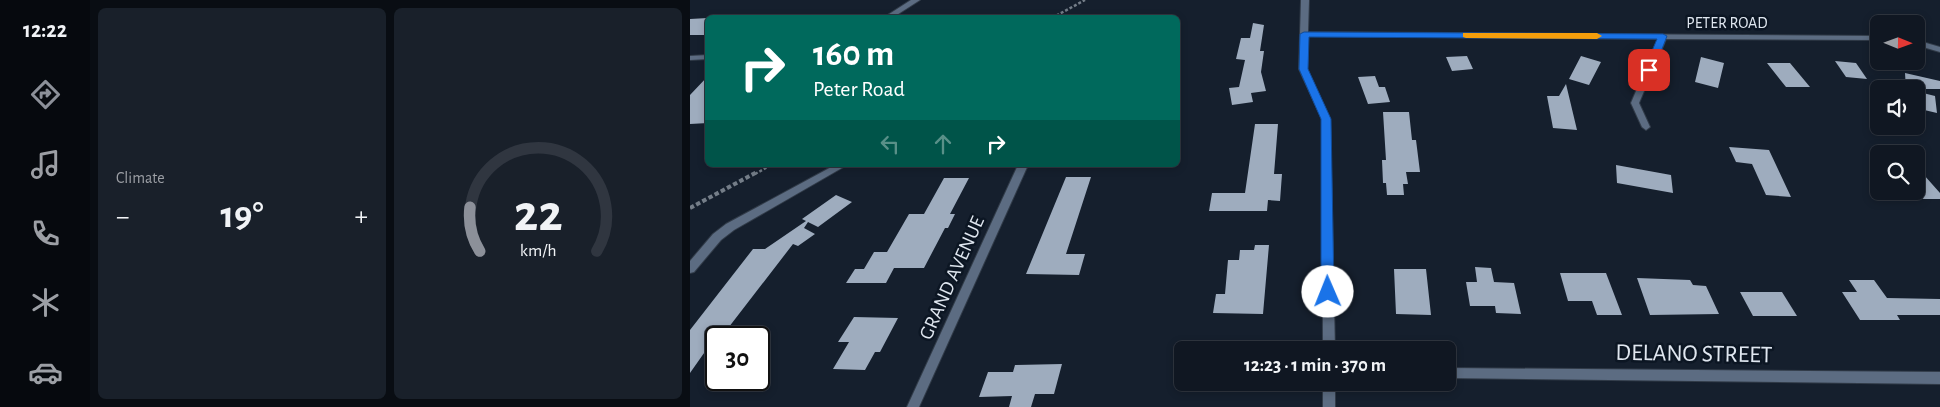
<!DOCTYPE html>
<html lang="en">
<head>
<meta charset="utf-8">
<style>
	body { margin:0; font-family:"Alegreya Sans",sans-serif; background:#19202a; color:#f1f3f6; height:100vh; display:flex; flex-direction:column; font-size:19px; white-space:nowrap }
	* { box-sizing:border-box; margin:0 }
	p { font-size:16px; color:#9c9fa5 }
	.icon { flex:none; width:28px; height:28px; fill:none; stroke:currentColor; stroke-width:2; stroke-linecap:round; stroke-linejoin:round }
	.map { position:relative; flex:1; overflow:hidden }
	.side { display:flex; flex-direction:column; gap:8px; padding:8px; background:#090d13; width:600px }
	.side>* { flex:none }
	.banner { position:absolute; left:15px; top:15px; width:475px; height:152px; border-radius:8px; box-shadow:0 2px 8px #0003,0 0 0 1px #303640; background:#00695c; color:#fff; overflow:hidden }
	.needle { width:32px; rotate:91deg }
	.controls { position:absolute; left:1180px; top:15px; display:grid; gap:10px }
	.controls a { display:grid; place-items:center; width:55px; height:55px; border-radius:8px; background:#101722; box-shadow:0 2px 8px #0003,0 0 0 1px #303640; font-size:25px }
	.speed { position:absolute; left:15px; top:326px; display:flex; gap:10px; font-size:25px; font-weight:700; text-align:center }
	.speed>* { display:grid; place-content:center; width:65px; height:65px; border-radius:50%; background:#101722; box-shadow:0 2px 8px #0003,0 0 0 1px #303640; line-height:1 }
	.speed .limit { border:2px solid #111; border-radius:8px; background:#fff; color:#111 }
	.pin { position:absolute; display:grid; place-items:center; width:42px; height:42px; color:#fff; margin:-21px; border-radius:10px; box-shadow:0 2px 8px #0006 }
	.me { position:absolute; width:55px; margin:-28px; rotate:359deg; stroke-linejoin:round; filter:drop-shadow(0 0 4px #0008) }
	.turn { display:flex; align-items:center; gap:18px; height:105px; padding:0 25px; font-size:22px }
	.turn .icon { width:65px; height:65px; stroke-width:2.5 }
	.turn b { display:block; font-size:35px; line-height:42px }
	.lanes { display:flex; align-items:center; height:48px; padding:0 25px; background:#0003; justify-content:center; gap:25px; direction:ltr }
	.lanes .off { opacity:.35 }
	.big { font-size:38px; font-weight:700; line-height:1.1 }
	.side .tile { flex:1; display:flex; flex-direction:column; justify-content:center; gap:8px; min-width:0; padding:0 18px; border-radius:8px; background:#19202a }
	.side .dial { align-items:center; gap:0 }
	.dial svg { height:130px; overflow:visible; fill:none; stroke:#303640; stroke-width:7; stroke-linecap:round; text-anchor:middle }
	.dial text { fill:#f1f3f6; stroke:none }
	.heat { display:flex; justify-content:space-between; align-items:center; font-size:28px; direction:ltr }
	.side .tiles { flex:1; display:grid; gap:8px; grid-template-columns:repeat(2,1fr) }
	.trip { position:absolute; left:484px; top:341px; width:282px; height:50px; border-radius:8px; background:#101722; box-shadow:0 2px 8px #0003,0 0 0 1px #303640; font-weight:700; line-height:50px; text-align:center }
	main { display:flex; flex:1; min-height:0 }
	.tabs { display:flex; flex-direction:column; width:90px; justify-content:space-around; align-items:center; background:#06090e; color:#9c9fa5 }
	.tabs .icon { width:35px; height:35px }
	.tabs .active { color:#8c9099 }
	.tabs b { font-size:22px; color:#f1f3f6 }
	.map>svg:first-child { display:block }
	.building { fill:#9eacbe }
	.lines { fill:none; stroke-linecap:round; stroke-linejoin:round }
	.street-casing { stroke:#313b48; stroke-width:2 }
	.path-far1 { stroke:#747d88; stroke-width:2.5; stroke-dasharray:3 2; stroke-linecap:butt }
	.path { stroke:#747d88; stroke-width:4; stroke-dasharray:4.5 2.5; stroke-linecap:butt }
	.street { fill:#5c6c82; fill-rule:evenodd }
	.route { fill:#1a73e8; stroke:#114b97 }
	.slow { fill:#f59e0b }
	.labels { text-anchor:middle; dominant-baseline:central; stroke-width:5; stroke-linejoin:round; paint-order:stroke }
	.far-street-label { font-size:16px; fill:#e0e7f0; stroke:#0c1623 }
	.street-label { font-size:20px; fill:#e0e7f0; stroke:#0c1623 }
	.near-street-label { font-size:24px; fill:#e0e7f0; stroke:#0c1623 }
</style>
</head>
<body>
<main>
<nav class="tabs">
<b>12:22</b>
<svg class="icon active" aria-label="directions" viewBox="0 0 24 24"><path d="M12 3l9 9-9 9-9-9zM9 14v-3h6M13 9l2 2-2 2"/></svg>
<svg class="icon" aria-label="music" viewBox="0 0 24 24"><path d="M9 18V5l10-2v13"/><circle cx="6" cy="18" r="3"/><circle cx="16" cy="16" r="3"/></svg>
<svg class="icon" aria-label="phone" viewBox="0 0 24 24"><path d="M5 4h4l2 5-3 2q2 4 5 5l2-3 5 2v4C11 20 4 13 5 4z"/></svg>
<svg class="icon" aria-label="climate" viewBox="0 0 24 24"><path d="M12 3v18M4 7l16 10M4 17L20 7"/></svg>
<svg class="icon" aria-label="car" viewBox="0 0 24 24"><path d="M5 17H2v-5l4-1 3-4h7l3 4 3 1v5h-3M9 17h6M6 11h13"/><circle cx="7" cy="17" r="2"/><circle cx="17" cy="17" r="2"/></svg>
</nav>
<section class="side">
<div class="tiles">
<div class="tile"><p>Climate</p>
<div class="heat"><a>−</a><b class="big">19°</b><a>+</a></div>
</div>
<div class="tile dial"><svg viewBox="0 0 100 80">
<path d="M14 69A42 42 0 1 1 86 69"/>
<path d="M14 69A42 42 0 0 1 8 42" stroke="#8c9099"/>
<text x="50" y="56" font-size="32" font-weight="700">22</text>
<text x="50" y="72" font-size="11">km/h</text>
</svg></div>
</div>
</section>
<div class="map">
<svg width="1250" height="407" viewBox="0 0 1250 407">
	<rect width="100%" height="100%" fill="#151f2d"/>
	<path class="building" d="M18,18V35H0V19Z
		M563,23L574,25L570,51H574L571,72L576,91L561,93L563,102L542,105L539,88L549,87L555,60L546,59L551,38H560Z
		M777,56L783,69L762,71L756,57Z
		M891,56L911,62L899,85L879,79Z
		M1011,57L1034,63L1028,88L1005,82Z
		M1145,61L1166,63L1177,79L1156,77Z
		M1077,63H1100L1120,87H1096Z
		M1215,73L1250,81V89H1216Z
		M18,76V123L0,124V95Z
		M685,76L689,87H695L700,102L678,104L668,77Z
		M876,84L887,130L863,128L857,96H869Z
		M1229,92L1245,96L1247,113L1230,109Z
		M693,112H719L722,140H726L730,172H716L718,184H713L714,195H697L696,183H693L692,160H696Z
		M565,124H588L584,174H592L590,201L578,200L577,211H519L522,193H555Z
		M1039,147L1079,150L1101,197L1076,195L1062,164L1046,162Z
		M926,165L981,175L983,193L927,183Z
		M1226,166L1250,193V199H1233L1226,190Z
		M376,177H401L376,254H395L389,275L336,274Z
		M254,178H279L260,214H265L258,228H255L234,268H204L196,283H156L165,269H174L184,252H197L219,214H234Z
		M146,195L162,202L128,227L118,222L114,228L125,234L108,246L103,244L32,336H26L0,373V330L63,249H75L116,221L112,219Z
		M565,245H579L573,314L523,313L526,294H535L538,260H549L550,250H564Z
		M785,267L801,268L804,282L824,283L831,314L806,313L805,306H780L776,282H787Z
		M704,269H736L741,315L706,314Z
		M870,273H916L932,315H907L902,301H878Z
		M947,278L1000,280L1003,285L1016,286L1029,314L960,315Z
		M1159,280H1184L1197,298L1250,299V315H1207L1210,320H1170L1152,292H1167Z
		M1050,292H1092L1107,316H1063Z
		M164,317L208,318L190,352H185L175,370L143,369L159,342H148Z
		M372,364L364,394H345L341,407H319L322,396L289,397L298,372H323L325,365Z"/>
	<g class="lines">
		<defs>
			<path id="street" d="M221,0H230L202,18H193Z
				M611,0H619L618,32L1189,36V40L976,39L949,103L960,127L956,130L952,127L941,103L968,39L618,36L617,69L640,119L645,350H633L632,119L609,69Z
				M1226,40L1250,47V52L1226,45Z
				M18,55V59L0,60V56Z
				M145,165H157L44,230L31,240L4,272L0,273V261L23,234L36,224Z
				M328,165H338L229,407H217Z
				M758,368L1250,372V384L758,378Z
				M633,382H645V407H633Z"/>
		</defs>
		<use href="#street" class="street-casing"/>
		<path class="path-far1" d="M362,18L395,0
			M65,174L81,165"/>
		<path class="path" d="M0,208L67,172"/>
		<use href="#street" class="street"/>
	</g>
	<path class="route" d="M614,32L973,34L977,36L964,70L959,73L954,70L967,39L619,37L618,69L641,119L644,292L642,295H633L631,292V119L609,69L610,34Z"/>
	<path class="slow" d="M773,33H907L912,36L907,39L776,38L773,37Z"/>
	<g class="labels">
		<g class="far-street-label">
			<text x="1037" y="23">PETER ROAD</text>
		</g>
		<g class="street-label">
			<text transform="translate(262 278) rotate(-66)">GRAND AVENUE</text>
		</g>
		<g class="near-street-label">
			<text transform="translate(1004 354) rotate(1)">DELANO STREET</text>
		</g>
	</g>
</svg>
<div class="controls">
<a><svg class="needle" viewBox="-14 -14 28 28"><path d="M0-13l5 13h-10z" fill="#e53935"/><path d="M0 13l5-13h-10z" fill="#9c9fa5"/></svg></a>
<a><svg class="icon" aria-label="sound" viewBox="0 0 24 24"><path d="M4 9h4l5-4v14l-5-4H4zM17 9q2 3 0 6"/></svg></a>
<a><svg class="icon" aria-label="search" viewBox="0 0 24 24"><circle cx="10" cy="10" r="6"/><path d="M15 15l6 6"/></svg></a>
</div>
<div class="speed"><div class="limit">30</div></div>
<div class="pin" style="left:959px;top:70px;background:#d93025"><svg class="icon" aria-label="arrive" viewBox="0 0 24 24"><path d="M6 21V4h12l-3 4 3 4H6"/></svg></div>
<svg class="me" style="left:638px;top:292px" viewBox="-20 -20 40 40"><circle r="19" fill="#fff"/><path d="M0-13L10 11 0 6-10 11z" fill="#1a73e8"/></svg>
<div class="trip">12:23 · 1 min · 370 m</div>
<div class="banner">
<div class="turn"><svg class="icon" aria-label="right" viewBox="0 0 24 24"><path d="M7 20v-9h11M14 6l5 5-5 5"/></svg><div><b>160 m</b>Peter Road</div></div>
<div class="lanes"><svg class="icon off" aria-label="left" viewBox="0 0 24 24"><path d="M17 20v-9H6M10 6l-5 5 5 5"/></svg><svg class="icon off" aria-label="ahead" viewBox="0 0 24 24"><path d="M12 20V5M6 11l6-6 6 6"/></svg><svg class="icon" aria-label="right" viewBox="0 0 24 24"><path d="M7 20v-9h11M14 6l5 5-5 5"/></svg></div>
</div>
</div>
</main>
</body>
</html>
